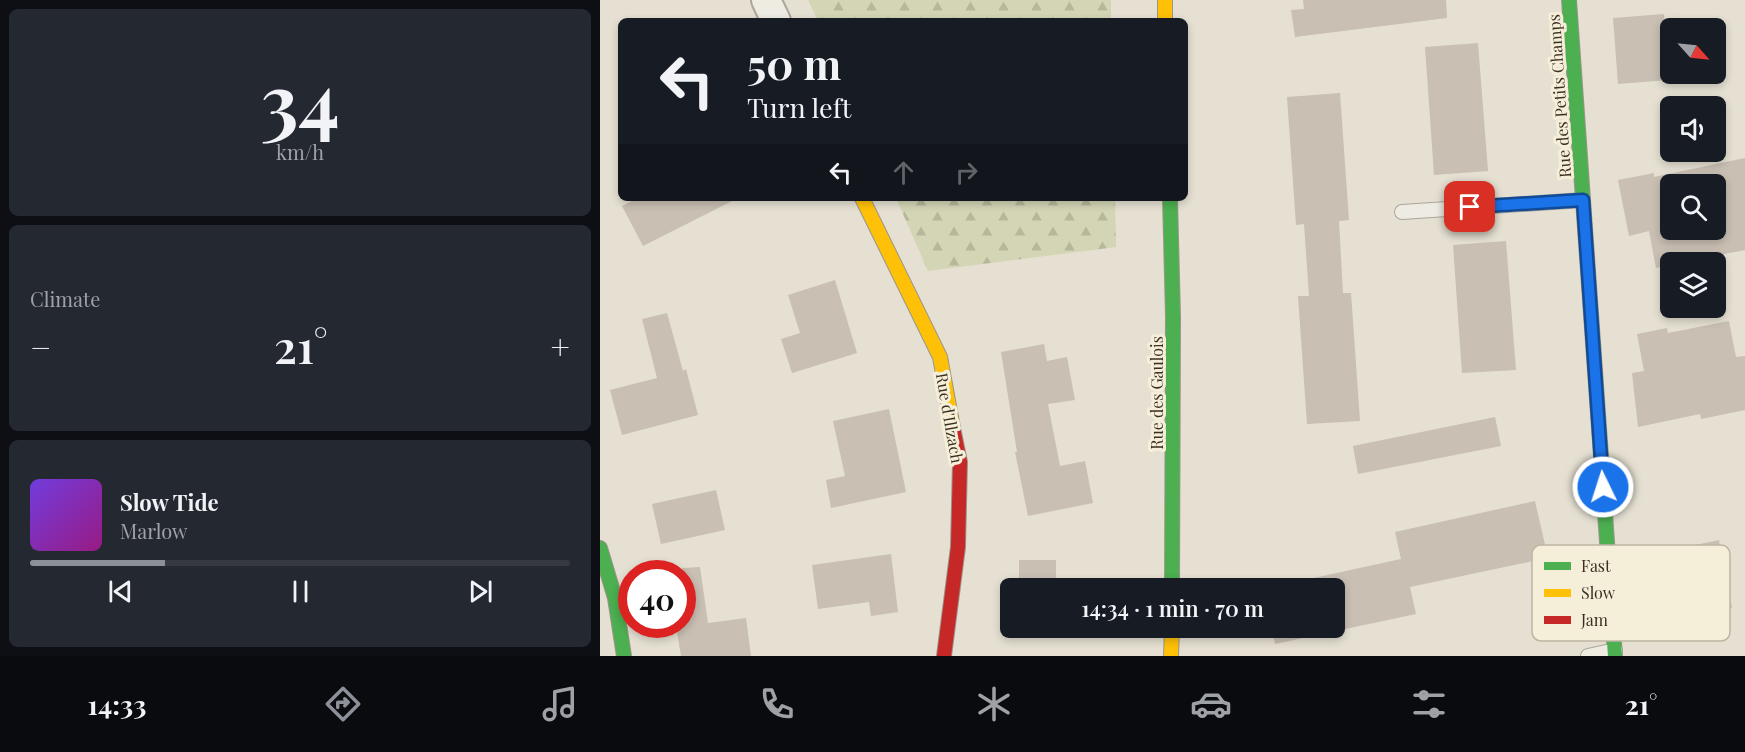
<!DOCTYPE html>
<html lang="en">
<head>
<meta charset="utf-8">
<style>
	body { margin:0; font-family:"Playfair Display",serif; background:#242831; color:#f1f3f6; height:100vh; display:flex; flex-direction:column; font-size:22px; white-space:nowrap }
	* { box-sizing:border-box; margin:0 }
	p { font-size:20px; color:#9ea1a6 }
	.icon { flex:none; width:33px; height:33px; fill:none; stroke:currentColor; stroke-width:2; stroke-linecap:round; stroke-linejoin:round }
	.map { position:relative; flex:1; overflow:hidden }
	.details { display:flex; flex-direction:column; gap:9px; padding:9px; background:#0d0f14; width:600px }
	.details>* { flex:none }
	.banner { position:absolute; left:18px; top:18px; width:570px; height:183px; border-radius:9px; box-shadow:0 3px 9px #0003; background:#171b24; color:#f1f3f6; overflow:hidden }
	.needle { width:39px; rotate:117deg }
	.controls { position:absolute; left:1060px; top:18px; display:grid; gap:12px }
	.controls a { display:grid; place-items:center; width:66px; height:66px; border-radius:9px; background:#171b24; box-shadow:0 3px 9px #0003; font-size:30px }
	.speed { position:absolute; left:18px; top:560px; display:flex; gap:12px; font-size:30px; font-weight:700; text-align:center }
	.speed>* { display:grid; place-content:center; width:78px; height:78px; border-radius:50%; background:#171b24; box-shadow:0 3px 9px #0003; line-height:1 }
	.speed .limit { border:9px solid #d22; background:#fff; color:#111 }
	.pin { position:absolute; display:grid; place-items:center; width:51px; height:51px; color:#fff; margin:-26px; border-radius:12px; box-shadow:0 3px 9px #0006 }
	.me { position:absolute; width:66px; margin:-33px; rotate:356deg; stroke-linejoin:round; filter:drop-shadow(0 0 4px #0008) }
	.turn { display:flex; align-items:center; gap:21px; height:126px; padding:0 30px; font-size:27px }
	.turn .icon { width:78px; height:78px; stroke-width:2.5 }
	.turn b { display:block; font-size:42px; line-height:51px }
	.lanes { display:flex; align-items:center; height:57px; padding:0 30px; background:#0003; justify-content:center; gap:30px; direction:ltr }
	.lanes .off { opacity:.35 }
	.big { font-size:45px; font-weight:600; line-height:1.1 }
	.details .card { flex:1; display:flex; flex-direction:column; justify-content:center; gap:9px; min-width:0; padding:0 21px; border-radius:9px; background:#242831 }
	.details .dial { align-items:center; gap:0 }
	.dial b { font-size:78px; line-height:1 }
	.song { display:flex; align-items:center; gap:18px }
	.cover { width:72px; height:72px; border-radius:9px; background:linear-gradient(135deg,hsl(260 70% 55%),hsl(310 70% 35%)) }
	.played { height:6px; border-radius:3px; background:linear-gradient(90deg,#8c9099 25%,#363941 25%) }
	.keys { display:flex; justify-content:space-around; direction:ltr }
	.heat { display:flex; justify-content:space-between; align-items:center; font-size:33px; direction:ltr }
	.trip { position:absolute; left:400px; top:578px; width:345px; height:60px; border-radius:9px; background:#171b24; box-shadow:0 3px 9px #0003; font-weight:600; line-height:60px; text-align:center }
	.tabs { display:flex; height:96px; justify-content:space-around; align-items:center; background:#090b0e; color:#9ea1a6 }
	.tabs .icon { width:42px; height:42px }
	.tabs .on { color:#8c9099 }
	.tabs b { font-size:27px; color:#f1f3f6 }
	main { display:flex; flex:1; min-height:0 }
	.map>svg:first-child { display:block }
	.forest { fill:url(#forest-firs) }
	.building { fill:#c9bfb3; fill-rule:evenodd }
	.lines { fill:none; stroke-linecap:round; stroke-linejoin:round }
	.lane-casing { stroke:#aba59a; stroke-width:16 }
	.street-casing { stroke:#aba59a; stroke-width:32 }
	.fast-casing { stroke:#9b958a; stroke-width:16 }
	.slow-casing { stroke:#9b958a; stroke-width:16 }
	.jam-casing { stroke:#9b958a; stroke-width:16 }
	.lane { stroke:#eeebe3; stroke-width:14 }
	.street { stroke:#eeebe3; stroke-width:28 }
	.fast { stroke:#4caf50; stroke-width:14 }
	.slow { stroke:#ffc107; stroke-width:14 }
	.jam { stroke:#c62828; stroke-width:14 }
	.route-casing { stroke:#114b97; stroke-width:15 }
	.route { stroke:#1a73e8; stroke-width:10 }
	.labels { text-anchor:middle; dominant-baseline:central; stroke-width:6; stroke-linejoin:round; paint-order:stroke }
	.street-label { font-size:16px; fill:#3b2f21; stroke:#f5eed9 }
	.key { fill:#f5eed9; stroke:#bdb5a2; stroke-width:1.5 }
	.key-label { font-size:16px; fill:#3b2f21 }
</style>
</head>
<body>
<main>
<section class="details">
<div class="card dial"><b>34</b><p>km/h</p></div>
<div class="card"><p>Climate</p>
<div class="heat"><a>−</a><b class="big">21°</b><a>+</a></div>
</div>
<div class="card">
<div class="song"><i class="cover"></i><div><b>Slow Tide</b><p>Marlow</p></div></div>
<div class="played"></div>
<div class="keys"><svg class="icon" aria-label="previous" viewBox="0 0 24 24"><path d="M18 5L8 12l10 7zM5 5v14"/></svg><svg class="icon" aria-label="pause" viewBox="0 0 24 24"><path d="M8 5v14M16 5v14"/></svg><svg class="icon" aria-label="next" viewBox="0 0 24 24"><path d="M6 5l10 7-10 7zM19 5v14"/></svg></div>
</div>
</section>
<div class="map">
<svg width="1145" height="656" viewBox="0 0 1145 656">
	<defs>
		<pattern id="forest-firs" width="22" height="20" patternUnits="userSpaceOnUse" patternTransform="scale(1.5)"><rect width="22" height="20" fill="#d3d5b5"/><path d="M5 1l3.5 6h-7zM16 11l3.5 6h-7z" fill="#b6b79b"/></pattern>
	</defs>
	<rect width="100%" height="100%" fill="#e5e0d2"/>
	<path class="forest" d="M208,0H511V21H218Z
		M296,198H515L516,247L328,271Z"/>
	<path class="building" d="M703,0H846L847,18L695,37L691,10L704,9Z
		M1064,14L1068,80L1018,84L1013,18Z
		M878,43L888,171L834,175L825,47Z
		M740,93L749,220L739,221L743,293H751L760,421L707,424L698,296H709L704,224L696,225L687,97Z
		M1145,158V250L1083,262H1071V265L1056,268L1049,231L1029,236L1018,180L1054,173V177ZM1071,184H1116V230H1071Z
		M38,198H138L43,246L22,206Z
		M906,241L916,370L862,373L853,245Z
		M235,280L257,353L192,373L181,339L200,333L188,295Z
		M67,313L83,371L86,369L98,415L22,435L10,390L57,378L42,319Z
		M1129,321L1136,357L1145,356V410L1101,419L1100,414L1038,427L1032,373L1044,371L1037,334L1067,328L1068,333Z
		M444,344L447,361L467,357L475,400L448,404L460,466L485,461L493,503L428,516L415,452H417L401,352Z
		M289,409L306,492L231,508L226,480L245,476L233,421Z
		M895,417L901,446L758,474L753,446Z
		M116,490L125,530L61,544L52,504Z
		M935,501L948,558L810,587L816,614L675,644L671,627H735V588H668L801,559L795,532Z
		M1119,540L1132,608L1091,616L1090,612L1074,615L1068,584L1083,581L1076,549Z
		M291,554L298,612L271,616L269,602L218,609L212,565Z
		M419,560H456V588H419Z
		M100,567L108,623L146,618L151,656H81L76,626H82V568Z"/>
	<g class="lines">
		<defs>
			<path id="lane" d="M802,212L983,200
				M988,656L1015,650"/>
			<path id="street" d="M166,0L176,21"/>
			<path id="fast" d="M969,0L1015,656
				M570,198L573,317L572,588
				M0,548L15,598L24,656"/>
			<path id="slow" d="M565,0V21
				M262,198L340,357L353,428
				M571,656L572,627"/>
			<path id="jam" d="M344,656L358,547L360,462L353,428"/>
		</defs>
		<use href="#lane" class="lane-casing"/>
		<use href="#street" class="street-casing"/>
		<use href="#fast" class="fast-casing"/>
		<use href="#slow" class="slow-casing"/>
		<use href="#jam" class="jam-casing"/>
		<use href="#lane" class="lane"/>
		<use href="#street" class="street"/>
		<use href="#fast" class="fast"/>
		<use href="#slow" class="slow"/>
		<use href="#jam" class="jam"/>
	</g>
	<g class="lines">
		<defs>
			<path id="route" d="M870,207L983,200L1003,487"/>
		</defs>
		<use href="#route" class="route-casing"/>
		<use href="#route" class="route"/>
	</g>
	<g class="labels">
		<g class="street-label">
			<text transform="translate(959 96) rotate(-94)">Rue des Petits Champs</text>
			<text transform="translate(556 393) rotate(-90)">Rue des Gaulois</text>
			<text transform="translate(350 418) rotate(80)">Rue d'Illzach</text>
		</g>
	</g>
	<rect x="932" y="545" width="198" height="96" rx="9" class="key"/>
	<rect x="944" y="562" width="27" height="8" fill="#4caf50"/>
	<rect x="944" y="589" width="27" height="8" fill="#ffc107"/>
	<rect x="944" y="616" width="27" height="8" fill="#c62828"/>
	<g class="key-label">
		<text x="981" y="572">Fast</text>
		<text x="981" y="599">Slow</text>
		<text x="981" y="626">Jam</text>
	</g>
</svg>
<div class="controls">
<a><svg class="needle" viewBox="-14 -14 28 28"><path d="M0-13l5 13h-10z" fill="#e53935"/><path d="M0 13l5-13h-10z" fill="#9ea1a6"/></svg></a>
<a><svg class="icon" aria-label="sound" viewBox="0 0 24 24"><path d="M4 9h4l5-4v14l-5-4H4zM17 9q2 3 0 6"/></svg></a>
<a><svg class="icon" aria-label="search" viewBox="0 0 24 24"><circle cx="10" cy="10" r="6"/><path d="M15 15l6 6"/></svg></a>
<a><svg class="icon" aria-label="layers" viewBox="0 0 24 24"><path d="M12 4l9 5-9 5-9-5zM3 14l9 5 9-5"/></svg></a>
</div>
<div class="speed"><div class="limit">40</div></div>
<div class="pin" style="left:870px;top:207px;background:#d93025"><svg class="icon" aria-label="arrive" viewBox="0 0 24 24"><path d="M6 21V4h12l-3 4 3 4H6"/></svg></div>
<svg class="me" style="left:1003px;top:487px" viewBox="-20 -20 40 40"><circle r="17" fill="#1a73e8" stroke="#fff" stroke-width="3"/><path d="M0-11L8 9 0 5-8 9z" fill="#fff"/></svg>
<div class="trip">14:34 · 1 min · 70 m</div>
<div class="banner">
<div class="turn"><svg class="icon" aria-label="left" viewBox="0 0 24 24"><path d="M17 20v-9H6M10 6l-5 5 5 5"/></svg><div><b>50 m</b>Turn left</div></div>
<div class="lanes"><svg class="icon" aria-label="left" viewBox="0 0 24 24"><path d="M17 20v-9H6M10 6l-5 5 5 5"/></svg><svg class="icon off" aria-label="ahead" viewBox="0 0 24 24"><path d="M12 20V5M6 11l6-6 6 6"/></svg><svg class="icon off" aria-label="right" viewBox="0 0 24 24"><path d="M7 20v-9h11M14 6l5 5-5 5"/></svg></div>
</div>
</div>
</main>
<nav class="tabs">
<b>14:33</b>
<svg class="icon on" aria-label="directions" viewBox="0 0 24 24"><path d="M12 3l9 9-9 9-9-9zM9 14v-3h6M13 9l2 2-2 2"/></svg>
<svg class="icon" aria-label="music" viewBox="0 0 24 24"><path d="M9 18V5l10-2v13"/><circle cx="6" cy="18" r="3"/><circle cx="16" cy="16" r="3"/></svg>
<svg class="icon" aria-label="phone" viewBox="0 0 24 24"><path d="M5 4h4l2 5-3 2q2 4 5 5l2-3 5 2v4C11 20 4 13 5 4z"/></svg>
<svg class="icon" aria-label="climate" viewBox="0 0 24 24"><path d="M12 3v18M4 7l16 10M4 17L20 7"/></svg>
<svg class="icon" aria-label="car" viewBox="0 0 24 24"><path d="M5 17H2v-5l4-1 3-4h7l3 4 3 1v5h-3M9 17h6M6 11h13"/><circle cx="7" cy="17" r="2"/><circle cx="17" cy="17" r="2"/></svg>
<svg class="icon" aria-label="filters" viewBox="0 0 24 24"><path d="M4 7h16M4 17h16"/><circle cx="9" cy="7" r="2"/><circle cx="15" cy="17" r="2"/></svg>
<b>21°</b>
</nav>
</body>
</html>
